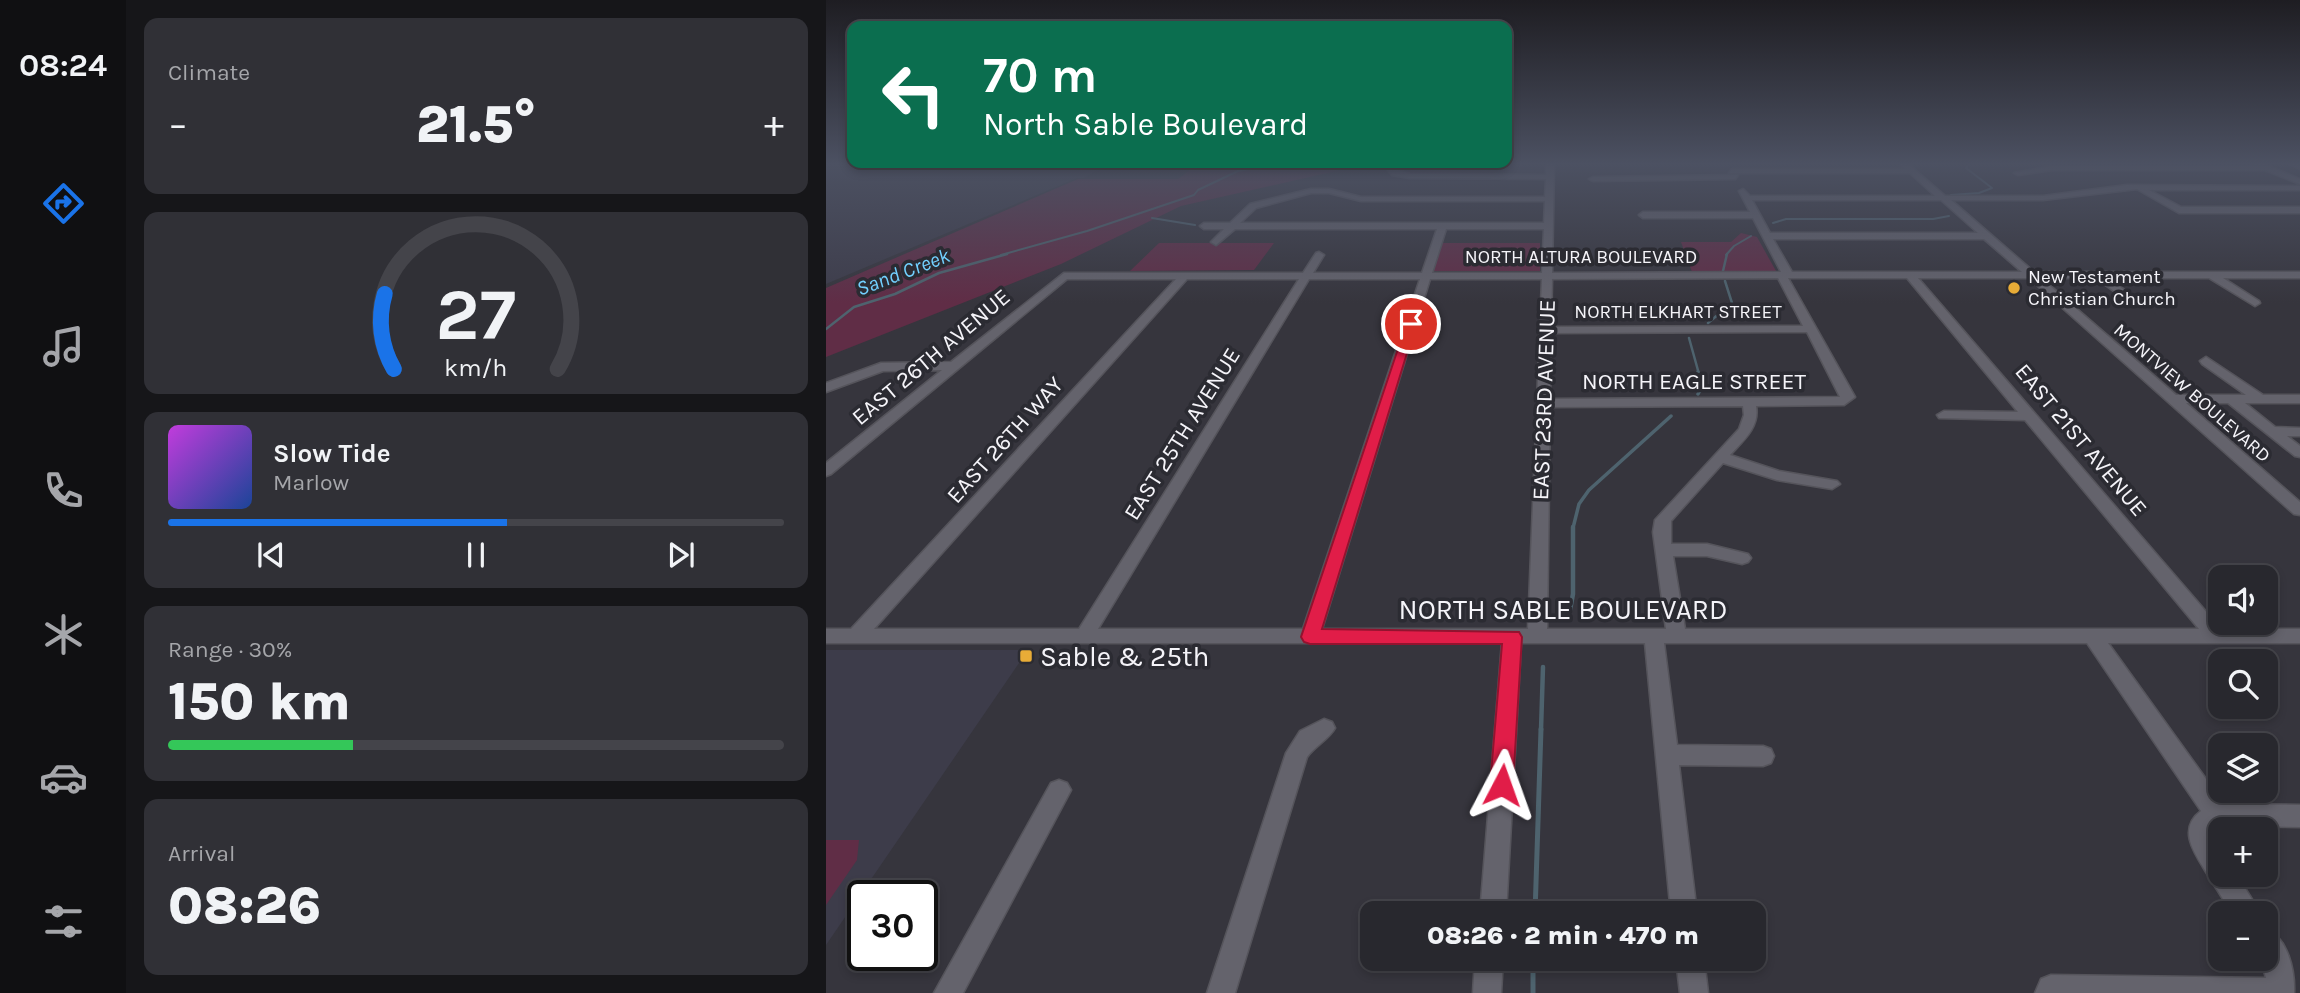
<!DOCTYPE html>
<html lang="en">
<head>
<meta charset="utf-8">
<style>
	body { margin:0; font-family:Karla,sans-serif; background:#303036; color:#f1f3f6; height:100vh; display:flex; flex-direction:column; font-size:26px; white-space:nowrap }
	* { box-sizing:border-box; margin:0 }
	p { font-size:23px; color:#a5a6aa }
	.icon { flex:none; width:38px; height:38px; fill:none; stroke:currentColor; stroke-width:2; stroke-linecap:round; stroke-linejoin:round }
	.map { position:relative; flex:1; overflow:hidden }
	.drawer { display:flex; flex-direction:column; gap:18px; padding:18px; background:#161619; width:700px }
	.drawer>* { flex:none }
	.guide { position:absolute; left:21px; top:21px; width:665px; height:147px; border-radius:14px; box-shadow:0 4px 10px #0003,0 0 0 2px #44444a; background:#0b6e4f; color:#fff; overflow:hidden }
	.controls { position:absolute; left:1382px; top:565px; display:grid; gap:14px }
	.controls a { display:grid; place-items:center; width:70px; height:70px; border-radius:14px; background:#28282e; box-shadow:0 4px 10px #0003,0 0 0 2px #44444a; font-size:35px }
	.speed { position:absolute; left:21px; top:880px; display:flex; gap:14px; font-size:35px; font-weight:700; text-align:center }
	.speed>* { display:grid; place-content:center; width:91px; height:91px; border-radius:50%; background:#28282e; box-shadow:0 4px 10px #0003,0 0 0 2px #44444a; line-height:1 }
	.speed .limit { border:4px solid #111; border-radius:10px; background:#fff; color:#111 }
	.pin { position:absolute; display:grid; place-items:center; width:60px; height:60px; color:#fff; margin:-30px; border:4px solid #fff; border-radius:50%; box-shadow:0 2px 7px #0007 }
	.me { position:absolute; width:77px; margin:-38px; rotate:4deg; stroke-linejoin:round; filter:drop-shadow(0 0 5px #0008) }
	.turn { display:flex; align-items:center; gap:24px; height:147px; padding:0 21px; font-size:32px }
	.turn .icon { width:91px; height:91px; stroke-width:2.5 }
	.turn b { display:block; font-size:49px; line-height:60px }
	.big { font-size:52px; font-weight:800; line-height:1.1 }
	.drawer .tile { flex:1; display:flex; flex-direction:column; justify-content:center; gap:10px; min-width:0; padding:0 24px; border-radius:14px; background:#303036 }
	.drawer .dial { align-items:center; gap:0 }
	.dial svg { height:182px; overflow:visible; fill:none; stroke:#44444a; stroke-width:7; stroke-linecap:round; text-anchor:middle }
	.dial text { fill:#f1f3f6; stroke:none }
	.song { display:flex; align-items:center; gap:21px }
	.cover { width:84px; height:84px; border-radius:10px; background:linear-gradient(135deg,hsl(290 70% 55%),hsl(220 70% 35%)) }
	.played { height:7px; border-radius:4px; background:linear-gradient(90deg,#1a73e8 55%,#44444a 55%) }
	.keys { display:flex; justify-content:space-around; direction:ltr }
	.heat { display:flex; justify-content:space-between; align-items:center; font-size:38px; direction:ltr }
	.charge { height:10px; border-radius:5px; background:linear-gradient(90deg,#34c759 30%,#44444a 0) }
	.trip { position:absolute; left:534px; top:901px; width:406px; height:70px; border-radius:14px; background:#28282e; box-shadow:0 4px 10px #0003,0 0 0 2px #44444a; font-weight:800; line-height:70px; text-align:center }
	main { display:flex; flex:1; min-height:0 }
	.tabs { display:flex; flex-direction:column; width:126px; justify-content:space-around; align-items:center; background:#101012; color:#a5a6aa }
	.tabs .icon { width:49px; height:49px }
	.tabs .current { color:#1a73e8 }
	.tabs b { font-size:32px; color:#f1f3f6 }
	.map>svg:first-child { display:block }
	.built { fill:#3d3c4a }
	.green { fill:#602d46 }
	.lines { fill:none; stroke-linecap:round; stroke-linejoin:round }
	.stream-far4 { stroke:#4e636e; stroke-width:2 }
	.stream-far3 { stroke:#4e636e; stroke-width:2.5 }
	.stream-far2 { stroke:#4e636e; stroke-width:3.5 }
	.stream-far1 { stroke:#4e636e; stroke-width:4.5 }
	.stream { stroke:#4e636e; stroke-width:5 }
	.minor-casing { stroke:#55545b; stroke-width:3 }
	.minor { fill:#64636c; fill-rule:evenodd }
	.route { fill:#e11d48; stroke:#92132f; stroke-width:2 }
	.poi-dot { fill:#e8ac37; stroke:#2b2b32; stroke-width:2.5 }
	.labels { text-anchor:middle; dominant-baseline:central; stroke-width:7; stroke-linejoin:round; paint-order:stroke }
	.far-street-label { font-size:19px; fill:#f5f4f9; stroke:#2b2b32 }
	.far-poi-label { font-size:19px; fill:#f5f4f9; stroke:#2b2b32; text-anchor:start }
	.far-water-label { font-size:21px; font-style:italic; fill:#72d0fe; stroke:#2b2b32 }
	.street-label { font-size:23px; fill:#f5f4f9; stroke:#2b2b32 }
	.near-street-label { font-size:28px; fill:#f5f4f9; stroke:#2b2b32 }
	.near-poi-label { font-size:28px; fill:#f5f4f9; stroke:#2b2b32; text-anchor:start }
</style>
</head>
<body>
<main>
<nav class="tabs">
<b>08:24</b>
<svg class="icon current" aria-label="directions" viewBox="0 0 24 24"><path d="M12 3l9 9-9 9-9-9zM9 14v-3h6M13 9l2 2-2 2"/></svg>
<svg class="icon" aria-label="music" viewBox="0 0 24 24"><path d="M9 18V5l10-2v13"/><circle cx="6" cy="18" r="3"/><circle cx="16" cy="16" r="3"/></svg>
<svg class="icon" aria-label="phone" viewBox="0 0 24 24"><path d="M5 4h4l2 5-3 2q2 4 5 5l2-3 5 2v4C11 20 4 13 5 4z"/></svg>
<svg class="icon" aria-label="climate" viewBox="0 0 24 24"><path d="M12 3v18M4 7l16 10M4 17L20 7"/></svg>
<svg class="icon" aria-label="car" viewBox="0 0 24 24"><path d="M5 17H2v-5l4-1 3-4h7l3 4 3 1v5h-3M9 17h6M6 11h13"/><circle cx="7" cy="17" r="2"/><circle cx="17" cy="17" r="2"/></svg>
<svg class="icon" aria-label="filters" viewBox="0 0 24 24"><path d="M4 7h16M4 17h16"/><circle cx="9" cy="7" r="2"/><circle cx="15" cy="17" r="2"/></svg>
</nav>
<section class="drawer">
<div class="tile"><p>Climate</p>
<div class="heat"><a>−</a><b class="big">21.5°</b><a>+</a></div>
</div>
<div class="tile dial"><svg viewBox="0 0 100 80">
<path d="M14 69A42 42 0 1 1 86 69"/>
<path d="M14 69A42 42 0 0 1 10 36" stroke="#1a73e8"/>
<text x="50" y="56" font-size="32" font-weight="700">27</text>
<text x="50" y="72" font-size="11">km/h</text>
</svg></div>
<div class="tile">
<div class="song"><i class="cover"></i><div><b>Slow Tide</b><p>Marlow</p></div></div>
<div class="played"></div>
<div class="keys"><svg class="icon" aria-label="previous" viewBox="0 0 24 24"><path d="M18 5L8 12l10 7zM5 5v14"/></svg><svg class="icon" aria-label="pause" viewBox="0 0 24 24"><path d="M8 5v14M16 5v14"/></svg><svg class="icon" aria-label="next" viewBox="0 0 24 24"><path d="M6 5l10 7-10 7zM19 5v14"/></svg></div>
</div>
<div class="tile"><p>Range · 30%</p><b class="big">150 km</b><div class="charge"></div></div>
<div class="tile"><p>Arrival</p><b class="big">08:26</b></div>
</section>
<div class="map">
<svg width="1474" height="993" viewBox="0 0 1474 993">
	<rect width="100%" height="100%" fill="#36353d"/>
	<path class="built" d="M0,164H281L258,178H251L0,284Z
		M0,650H202L0,945Z"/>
	<path class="green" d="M372,164H525L510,171L355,206L235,264L0,357V288L252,179H352Z
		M915,233L931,237L950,271L866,272L855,242H905Z
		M333,243H448L428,270L304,271Z
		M615,243H714V271H606Z
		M0,840H33L31,860L0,905Z"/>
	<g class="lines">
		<path class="stream-far4" d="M1125,195L1153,193L1166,188L1140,168L1143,164
			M326,218L369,225
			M947,223L960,219H1107L1123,216
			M175,255L261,231L368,195L372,190L412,171L448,164
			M900,255L908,246L925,236"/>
		<path class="stream-far3" d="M897,271L901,254
			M882,323L906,303L899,281
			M0,329L28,307L69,294L113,273L181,254
			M863,338L873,374"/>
		<path class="stream-far2" d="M872,394L876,386L872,372
			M747,528L753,504L763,490L845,416"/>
		<path class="stream-far1" d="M744,610L747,594V527
			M715,730L717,667"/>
		<path class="stream" d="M709,914L715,729
			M707,959V993"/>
		<defs>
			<path id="minor" d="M564,164H572L569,169L584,174L720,175V164H728L726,273L955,272L927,218H817L813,215L817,212H924L913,191L917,189L924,196H1109L1084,173H903L906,169H1079L1074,164H1082L1119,196H1217L1301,185L1474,186V190H1323L1355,207H1474V213H1353L1311,189L1217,200H1125L1208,272H1474V278H1397L1433,301L1434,303L1429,306L1383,278H1283L1311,300V304L1307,305L1270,278H1215L1350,395H1420L1376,364L1374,361L1380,357L1437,395H1474V403H1419L1449,427L1474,428V436H1461L1474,446V457L1469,456L1402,403H1360L1474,502V515L1468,514L1203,278H1092L1395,629H1474V643H1282L1398,804L1474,805V827L1393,826L1387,831L1388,840L1395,851V875H1411L1435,914H1406C1399,902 1392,891 1385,880C1373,859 1348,831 1375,811L1261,643H838L851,745L937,746L945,749L948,756L945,763L937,766L853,765L871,914H845L819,643H695L680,914H654L676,643H0V629H25L350,279H241L5,474L0,476V463L116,370L57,371L0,392V383L55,363L125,362L238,273H477L490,253L493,252L498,255L487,273H596L611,229H409L390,245L385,242L398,229H378L374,226L378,223H404L424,204L485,189H503L535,197H719L720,179L584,178L566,175L561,169ZM485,193H503L535,201H719L718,223H414L430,208ZM926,200H1115L1152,233H944ZM620,229H718L716,273H606ZM947,239H1158L1196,272H966ZM952,278L977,326L725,327L726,279ZM962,278H1081L1192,412L1118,411L1111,415L1113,418L1199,420L1373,629H859L847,556H881L916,564L922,562L925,558L922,554L881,544H845V521L897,463L951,480L1006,489L1014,484L1011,481L953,471L904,455C917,441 934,427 930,406L1018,405L1029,397ZM361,279H473L253,629H48ZM483,279H594L477,629H272ZM604,279H716L702,629H496ZM981,332L1014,397L724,399L725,333ZM917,406L918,415L913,429L829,520L827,532L840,629H721L724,407Z
				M1427,164H1437L1474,179V184L1439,170H1226L1192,175L1188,173L1226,166H1429Z
				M1464,164H1474V169Z
				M912,175L909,179L767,181L763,179L767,177Z
				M498,719L506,722L509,728C503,739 489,746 481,757L409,993H381L460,753L474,731Z
				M233,780L241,783L245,790L137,993H108L225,783Z
				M1440,929C1462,938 1469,971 1468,993H1209L1215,979L1225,975L1440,978L1435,959H1440Z
				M649,959H677L675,993H647Z
				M850,959H878L882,993H854Z"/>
		</defs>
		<use href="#minor" class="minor-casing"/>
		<use href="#minor" class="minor"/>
	</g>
	<linearGradient id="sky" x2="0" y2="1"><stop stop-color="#1e1d22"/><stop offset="0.54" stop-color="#4c5162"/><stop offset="1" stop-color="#4c5162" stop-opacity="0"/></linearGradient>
	<rect width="1474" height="303" fill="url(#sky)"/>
	<path class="route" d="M581,322L590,324L496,629L693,632L696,637L687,785L684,792L676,795L667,792L664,785L676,644H484L478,642L475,637Z"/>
	<g class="poi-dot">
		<circle cx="1188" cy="288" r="7"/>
		<rect x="193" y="649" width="14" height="14" rx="3.5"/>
	</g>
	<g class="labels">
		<g class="far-street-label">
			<text x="755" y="257">NORTH ALTURA BOULEVARD</text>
			<text x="852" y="312">NORTH ELKHART STREET</text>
			<text transform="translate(1366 393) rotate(41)">MONTVIEW BOULEVARD</text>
		</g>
		<g class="far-poi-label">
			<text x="1202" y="277">New Testament<tspan x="1202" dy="22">Christian Church</tspan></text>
		</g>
		<g class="far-water-label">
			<text transform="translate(77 272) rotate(-21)">Sand Creek</text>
		</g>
		<g class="street-label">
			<text transform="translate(105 357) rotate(-40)">EAST 26TH AVENUE</text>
			<text x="868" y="381">NORTH EAGLE STREET</text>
			<text transform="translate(718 400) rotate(-88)">EAST 23RD AVENUE</text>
			<text transform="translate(356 434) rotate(-58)">EAST 25TH AVENUE</text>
			<text transform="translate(179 440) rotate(-48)">EAST 26TH WAY</text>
			<text transform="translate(1255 440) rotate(50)">EAST 21ST AVENUE</text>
		</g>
		<g class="near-street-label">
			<text x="737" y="609">NORTH SABLE BOULEVARD</text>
		</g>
		<g class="near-poi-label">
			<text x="214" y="656">Sable &amp; 25th</text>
		</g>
	</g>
</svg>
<div class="controls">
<a><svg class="icon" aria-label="sound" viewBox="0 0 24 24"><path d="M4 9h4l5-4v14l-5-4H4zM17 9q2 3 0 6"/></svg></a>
<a><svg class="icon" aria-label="search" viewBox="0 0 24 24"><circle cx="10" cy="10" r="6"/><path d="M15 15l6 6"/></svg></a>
<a><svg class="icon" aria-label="layers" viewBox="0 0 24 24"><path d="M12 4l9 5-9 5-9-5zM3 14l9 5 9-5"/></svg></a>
<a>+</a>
<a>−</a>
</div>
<div class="speed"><div class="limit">30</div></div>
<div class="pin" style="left:585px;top:324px;background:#d93025"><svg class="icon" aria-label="arrive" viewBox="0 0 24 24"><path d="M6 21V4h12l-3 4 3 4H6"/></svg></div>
<svg class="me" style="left:676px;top:785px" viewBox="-20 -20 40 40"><path d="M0-17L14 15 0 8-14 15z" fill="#e11d48" stroke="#fff" stroke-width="4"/></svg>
<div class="trip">08:26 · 2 min · 470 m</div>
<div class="guide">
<div class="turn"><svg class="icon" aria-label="left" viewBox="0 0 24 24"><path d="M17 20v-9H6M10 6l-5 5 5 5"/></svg><div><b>70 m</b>North Sable Boulevard</div></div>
</div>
</div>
</main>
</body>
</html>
